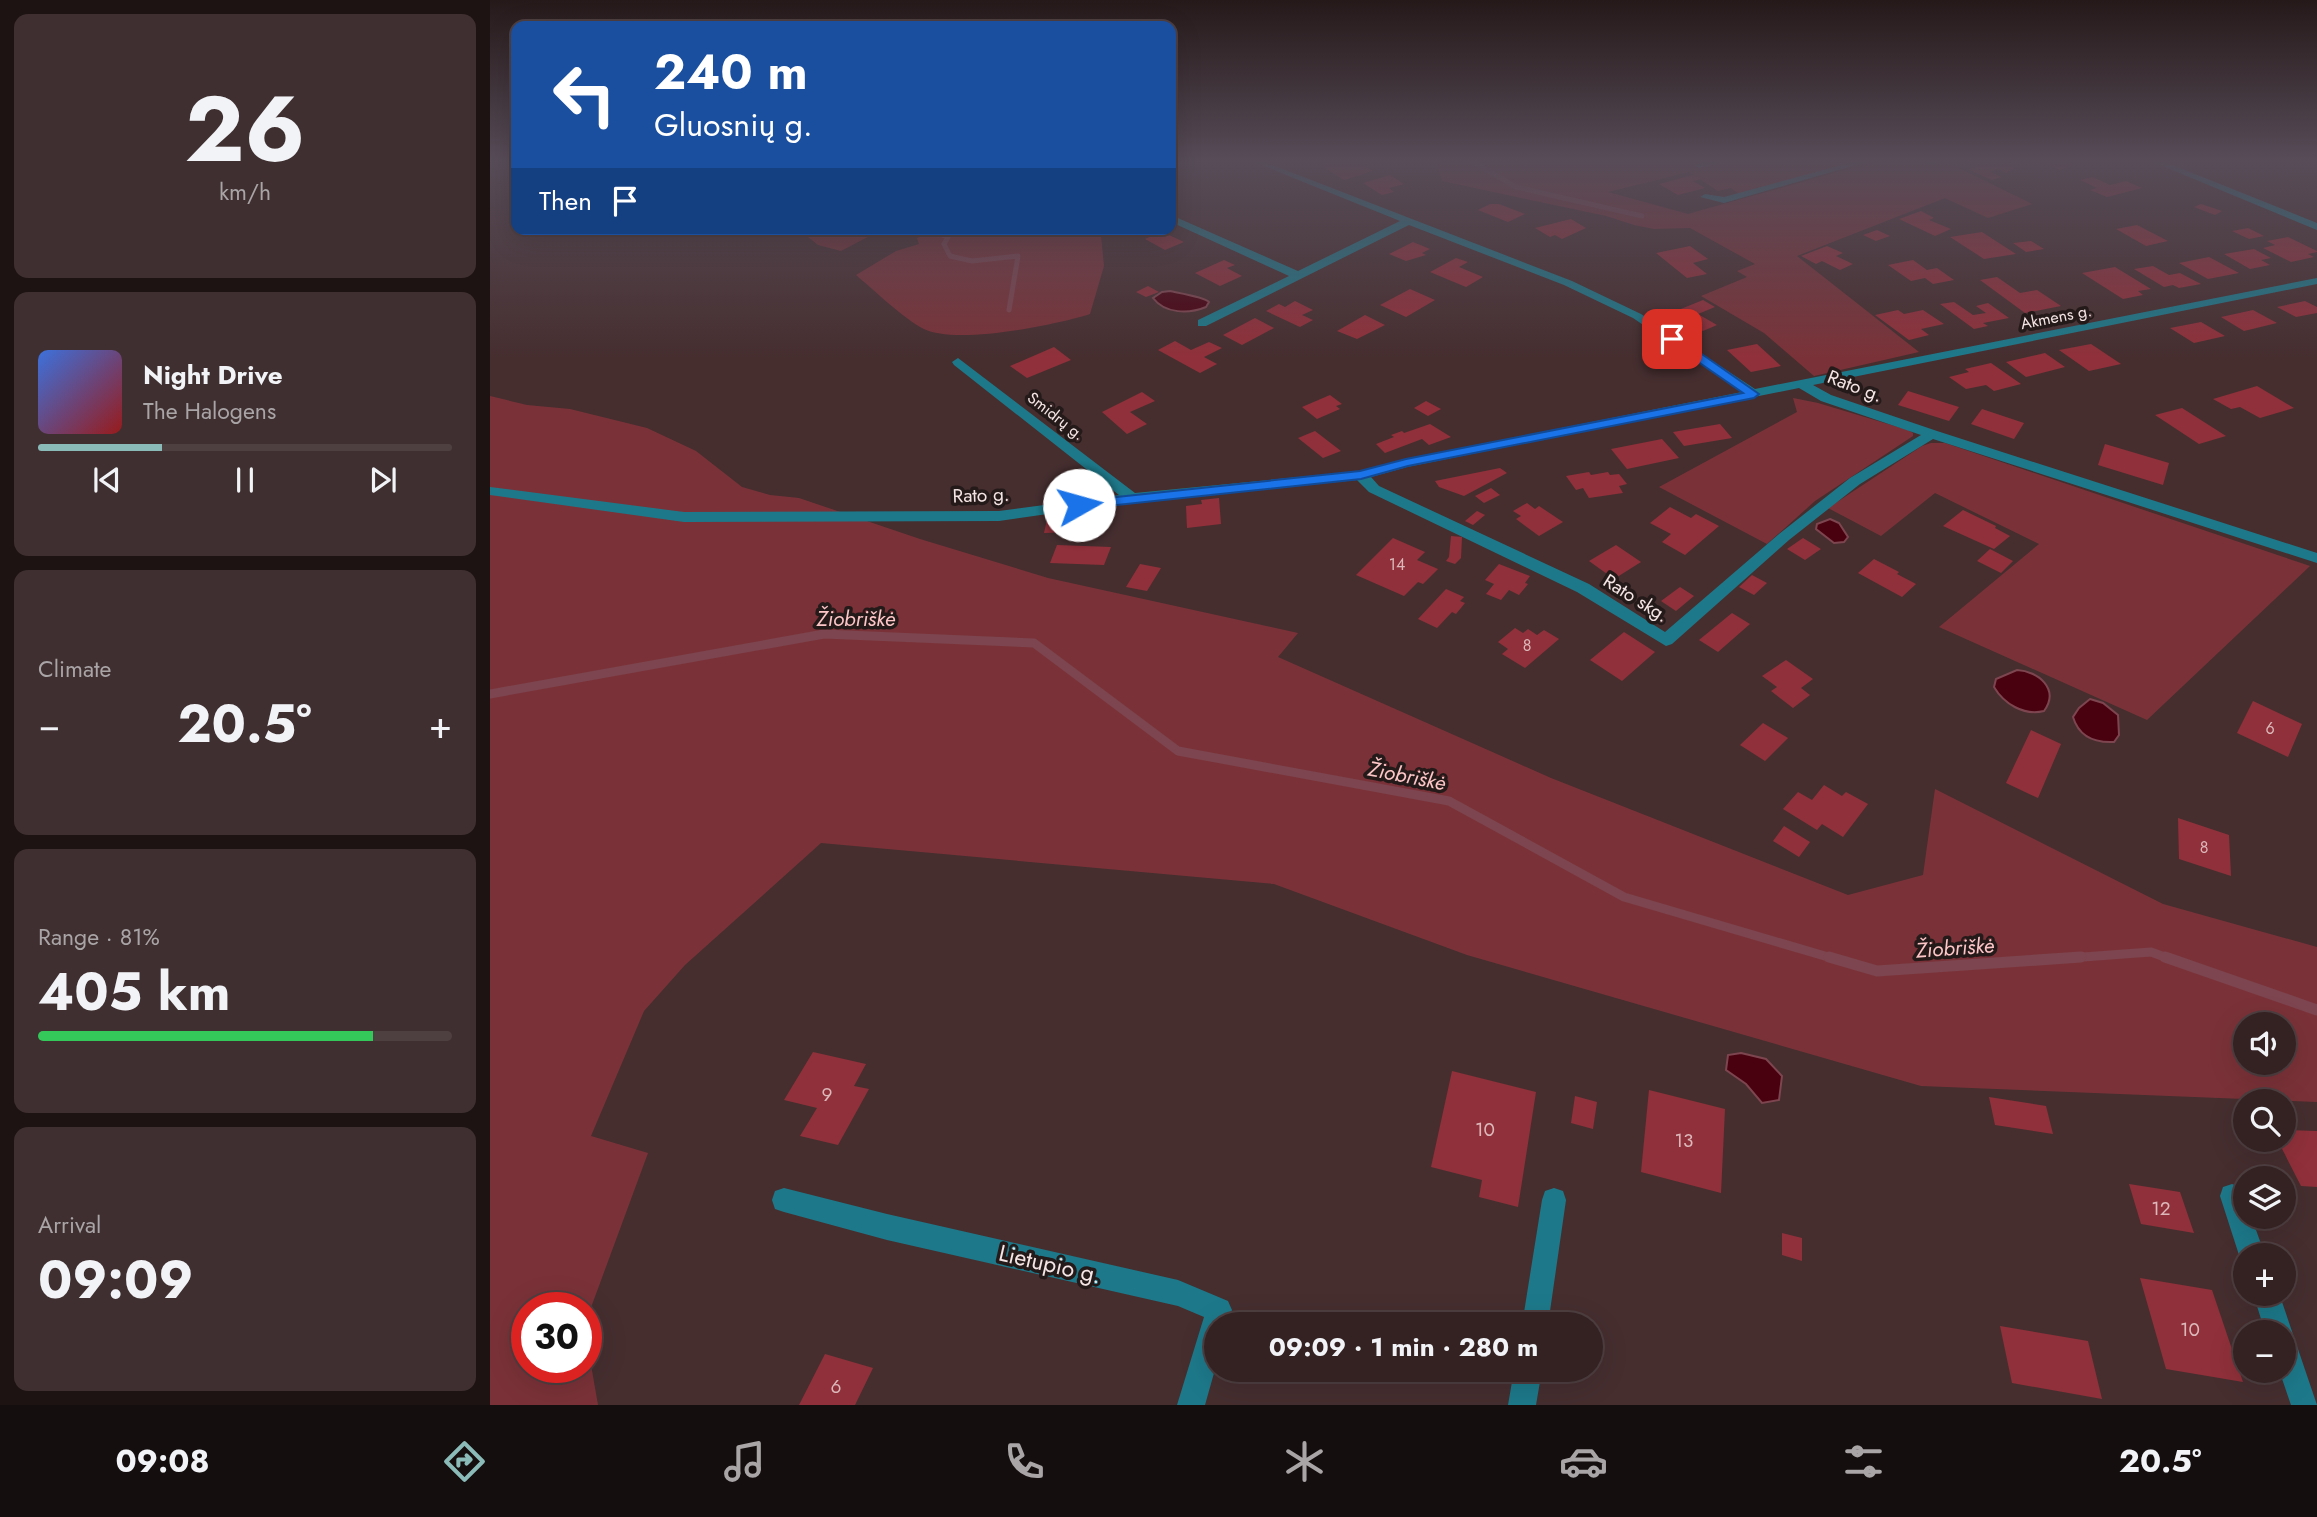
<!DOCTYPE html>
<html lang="en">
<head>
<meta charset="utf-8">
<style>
	body { margin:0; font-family:Jost,sans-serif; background:#3f2f30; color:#f1f3f6; height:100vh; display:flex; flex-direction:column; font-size:26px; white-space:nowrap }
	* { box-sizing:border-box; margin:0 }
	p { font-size:23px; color:#a9a4a6 }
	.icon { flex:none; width:38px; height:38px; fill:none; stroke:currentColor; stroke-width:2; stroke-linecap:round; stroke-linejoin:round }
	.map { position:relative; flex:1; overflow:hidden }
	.side { display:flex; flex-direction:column; gap:14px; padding:14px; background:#1d1313; width:490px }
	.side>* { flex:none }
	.top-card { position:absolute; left:21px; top:21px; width:665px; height:214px; border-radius:14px; box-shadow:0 7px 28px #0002,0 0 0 2px #4e3f41; background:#1a4fa0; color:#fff; overflow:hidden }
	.controls { position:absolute; left:1743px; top:1012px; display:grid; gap:14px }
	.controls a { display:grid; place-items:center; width:63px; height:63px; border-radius:50%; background:#342223; box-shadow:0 7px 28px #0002,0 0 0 2px #4e3f41; font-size:35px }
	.speed { position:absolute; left:21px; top:1292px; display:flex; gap:14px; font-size:35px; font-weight:700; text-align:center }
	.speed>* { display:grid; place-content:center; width:91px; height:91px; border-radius:50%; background:#342223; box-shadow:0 7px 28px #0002,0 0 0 2px #4e3f41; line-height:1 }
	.speed .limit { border:10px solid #d22; background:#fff; color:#111 }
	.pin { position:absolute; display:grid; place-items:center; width:60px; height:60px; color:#fff; margin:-30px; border-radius:14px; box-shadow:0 4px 10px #0006 }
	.me { position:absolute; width:77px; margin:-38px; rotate:83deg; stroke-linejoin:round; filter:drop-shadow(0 0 5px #0008) }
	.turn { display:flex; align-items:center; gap:24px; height:147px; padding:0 28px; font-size:32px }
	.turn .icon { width:91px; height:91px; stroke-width:2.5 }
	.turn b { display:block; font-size:49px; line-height:60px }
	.then { display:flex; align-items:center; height:66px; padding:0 28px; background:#0003; gap:14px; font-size:26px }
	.big { font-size:52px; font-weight:700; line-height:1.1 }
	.side .widget { flex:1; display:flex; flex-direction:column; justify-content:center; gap:10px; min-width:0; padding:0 24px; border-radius:14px; background:#3f2f30 }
	.side .dial { align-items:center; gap:0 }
	.dial b { font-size:91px; line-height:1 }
	.song { display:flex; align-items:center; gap:21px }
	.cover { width:84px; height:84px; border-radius:10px; background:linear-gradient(135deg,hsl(220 70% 55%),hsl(0 70% 35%)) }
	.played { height:7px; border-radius:4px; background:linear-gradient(90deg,#8bbbb9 30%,#4e3f41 30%) }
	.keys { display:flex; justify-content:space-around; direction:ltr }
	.heat { display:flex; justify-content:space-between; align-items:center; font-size:38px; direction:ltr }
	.charge { height:10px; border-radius:5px; background:linear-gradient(90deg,#34c759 81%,#4e3f41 0) }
	.trip { position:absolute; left:714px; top:1312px; width:399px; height:70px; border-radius:35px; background:#342223; box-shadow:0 7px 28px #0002,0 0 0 2px #4e3f41; font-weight:700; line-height:70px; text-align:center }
	.menu { display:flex; height:112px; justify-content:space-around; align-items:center; background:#150e0e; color:#a9a4a6 }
	.menu .icon { width:49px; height:49px }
	.menu .selected { color:#8bbbb9 }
	.menu b { font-size:32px; color:#f1f3f6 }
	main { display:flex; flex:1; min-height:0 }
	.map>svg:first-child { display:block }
	.green { fill:#7a3238; fill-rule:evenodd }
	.water { fill:#49000f; stroke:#7d454f; stroke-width:2 }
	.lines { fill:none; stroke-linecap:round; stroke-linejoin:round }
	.stream-far2 { stroke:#7d454f; stroke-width:5 }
	.stream-far1 { stroke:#7d454f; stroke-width:9 }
	.stream { stroke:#7d454f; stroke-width:11 }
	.building { fill:#90303a }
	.street { fill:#1d798a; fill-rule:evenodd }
	.route { fill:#1a73e8; stroke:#114b97; stroke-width:2 }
	.labels { text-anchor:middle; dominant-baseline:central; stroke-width:7; stroke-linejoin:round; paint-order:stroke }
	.far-street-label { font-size:16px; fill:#f5e5e5; stroke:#251a1a }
	.number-label { font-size:16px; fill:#dcb8ba }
	.street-label { font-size:19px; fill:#f5e5e5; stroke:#251a1a }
	.near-number-label { font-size:19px; fill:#dcb8ba }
	.water-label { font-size:21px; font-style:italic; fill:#fec6c7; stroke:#251a1a }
	.near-street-label { font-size:23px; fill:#f5e5e5; stroke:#251a1a }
</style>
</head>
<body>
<main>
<section class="side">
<div class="widget dial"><b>26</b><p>km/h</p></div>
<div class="widget">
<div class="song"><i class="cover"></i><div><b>Night Drive</b><p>The Halogens</p></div></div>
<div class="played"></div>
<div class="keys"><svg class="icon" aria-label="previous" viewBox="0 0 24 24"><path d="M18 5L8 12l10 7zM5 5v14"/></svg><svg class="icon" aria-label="pause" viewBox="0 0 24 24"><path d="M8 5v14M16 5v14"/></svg><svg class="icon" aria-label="next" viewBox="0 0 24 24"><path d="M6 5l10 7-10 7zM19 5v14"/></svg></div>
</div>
<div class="widget"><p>Climate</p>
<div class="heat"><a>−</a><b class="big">20.5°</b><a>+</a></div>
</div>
<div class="widget"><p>Range · 81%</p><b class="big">405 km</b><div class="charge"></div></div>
<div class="widget"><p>Arrival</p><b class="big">09:09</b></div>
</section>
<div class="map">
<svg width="1827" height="1405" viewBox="0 0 1827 1405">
	<rect width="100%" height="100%" fill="#462e2f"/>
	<path class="green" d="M946,162H1361L1249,194L1241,188L1228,191L1199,172L1118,192L1198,214L1383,162H1421L1449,165L1459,163L1542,204L1498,218L1455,198L1307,256L1429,352L1324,376L1274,333L1211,296L1257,277L1247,271L1265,264L1200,228L1164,229L1144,225L1116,216L952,181Z
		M308,229H393L351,251L328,245Z
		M451,229H588L611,235L614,266L600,314C566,325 466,345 434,329C414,319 385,291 366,275L406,251L429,244L427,238Z
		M0,396L37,405L80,409L157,428L206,451L252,487L280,495L309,498L430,539L558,578L808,633L788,657L1061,778L1358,895L1433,875L1445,789L1673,904L1827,947V1102L1431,1086L977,955L784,884L331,843L195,965L154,1011L101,1136L158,1153L96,1321V1307H37V1367H96V1336L108,1405H0ZM1755,1024H1794V1062H1755Z
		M1303,398L1328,403L1418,430L1423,433V436L1325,501L1277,544L1169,487L1307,412Z
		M1441,443H1455L1820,566L1657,720L1449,627L1549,544L1445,493L1391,536L1338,508L1432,446Z"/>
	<path class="water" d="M680,291C689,293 715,297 719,302L716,307C699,314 675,314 663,298L672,292Z
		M1340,519L1349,523L1358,537L1354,542L1344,543L1326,529L1327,524Z
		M1527,670C1548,671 1570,689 1554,711C1534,716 1514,704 1504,687L1506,679Z
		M1600,699L1613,703L1628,715L1629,735L1624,742C1604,743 1589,737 1583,717L1589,708Z
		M1251,1053L1276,1059L1292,1076L1289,1100L1272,1103L1256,1084L1236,1070L1238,1055Z"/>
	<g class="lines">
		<path class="stream-far2" d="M983,162L1026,187L1152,216
			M448,229L444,232L458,237L454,244L460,256L482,261L528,256L519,310"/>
		<path class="stream-far1" d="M0,694L334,634L544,643L688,751L959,801L1134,897L1345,959
			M1566,959L1661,952L1680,959"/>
		<path class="stream" d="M1339,957L1387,971L1591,957
			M1675,957L1827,1010"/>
	</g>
	<path class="building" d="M841,162H867L883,171L854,180L830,165Z
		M1498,162H1509L1525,168L1516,173L1508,169L1500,172L1512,177L1502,180L1478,169Z
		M1550,162H1575L1584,165L1570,170Z
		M900,175L914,184L899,188L904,192L892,195L873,183Z
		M1203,175L1211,179L1203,181L1215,188L1188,195L1169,184Z
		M1603,177L1620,185L1636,181L1652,188L1617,197L1600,190L1607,188L1590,180Z
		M1000,204H1009L1035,214L1018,222L988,210Z
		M1711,204L1732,211L1725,215L1704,207Z
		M1431,211L1444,218L1439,220L1461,229L1445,236L1409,219Z
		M1081,219L1096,228L1072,239L1065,235L1060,237L1045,228Z
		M1647,225L1678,241L1656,246L1626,229Z
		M1758,228L1774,236L1759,239L1742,231Z
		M1387,230L1400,236L1386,241L1373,235Z
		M671,232L681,236L694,242L675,250L655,239Z
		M1492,232L1526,254L1494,259L1460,237Z
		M1798,237L1827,251V252L1818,254L1824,257L1801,262L1773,248L1785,245L1777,241Z
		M1541,241L1554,249L1536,252L1523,243Z
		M923,242L940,249L932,253L936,255L916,261L899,254Z
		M1200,246L1218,259L1203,263L1217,274L1197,278L1166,253Z
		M1337,246L1353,253L1346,256L1363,264L1350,270L1332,261L1326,264L1311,256Z
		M1764,249L1781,258L1771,260L1780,265L1760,269L1734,254Z
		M1719,257L1749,273L1718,279L1689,263Z
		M966,258L978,262L969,267L993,277L976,287L940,272Z
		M734,260L745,265L737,268L752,276L730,286L705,273Z
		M1423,260L1437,270L1447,268L1464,280L1443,284L1435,278L1421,281L1398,265Z
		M1663,266L1679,275L1690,273L1711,284L1689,288L1683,285L1674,287L1644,269Z
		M1625,267L1661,289L1648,291L1653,295L1633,299L1592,273Z
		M1507,277L1530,293L1547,290L1571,306L1535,313L1490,280Z
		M658,286L669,292L656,297L646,292Z
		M920,289L945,300L916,317L890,305Z
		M1213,300L1225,307L1208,314L1227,325L1213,331L1194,321L1189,323L1176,315Z
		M805,301L823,310L812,315L823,320L810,327L776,311L789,304L795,307Z
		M1815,301L1827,307V313L1806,317L1787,307Z
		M1464,302L1483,315L1496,313L1486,306L1498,303L1519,318L1493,323L1498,326L1484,329L1450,304Z
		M1408,310L1414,314L1433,310L1454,324L1431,329L1439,335L1419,340L1385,315Z
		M1763,310L1787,323L1754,331L1731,317Z
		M875,315L895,325L867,339L847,331Z
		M765,318L784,328L752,345L733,335Z
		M1711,322L1735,336L1704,343L1680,328Z
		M685,341L701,350L719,342L732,348L714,357L727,364L710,373L668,350Z
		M1267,344L1291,366L1261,372L1237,350Z
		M1601,344L1631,364L1599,371L1569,350Z
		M564,347L581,360L537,378L520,366Z
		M1555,353L1575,367L1536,377L1516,362Z
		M1501,363L1531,384L1504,391L1496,385L1476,389L1459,377L1479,372L1475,369Z
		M1767,386L1804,408L1770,418L1750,407L1741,409L1723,399Z
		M1418,391L1469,407L1459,421L1408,405Z
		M652,392L665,401L640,412L657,424L637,434L612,412Z
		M840,395L852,404L846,406L850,409L827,419L812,407Z
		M936,401L951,409L938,416L924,408Z
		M1692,408L1736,436L1709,444L1665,415Z
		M1492,409L1534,423L1524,439L1481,424Z
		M940,424L961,437L939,445L932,439L895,453L886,444L904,437L901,435L912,431L914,433Z
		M1230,424L1242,438L1194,446L1183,432Z
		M825,431L851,451L833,458L808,438Z
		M1172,439L1189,458L1137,469L1121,449Z
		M1615,444L1679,463L1673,485L1608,465Z
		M1010,468L1017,473L974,496L949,487L945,481Z
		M1099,472L1101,475L1118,472L1120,475L1129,474L1137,484L1129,486L1133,493L1099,498L1093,488L1086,490L1076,476Z
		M1001,488L1010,495L994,503L985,496Z
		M729,498L731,524L697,528L696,506L712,504L711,500Z
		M1037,503L1045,509L1049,506L1073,522L1049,536L1026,519L1031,516L1023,511Z
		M1180,507L1201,518L1206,514L1229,526L1195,555L1172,542L1181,534L1160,523Z
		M1473,510L1506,526L1505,528L1520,536L1504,549L1453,526Z
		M987,511L995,515L983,525L975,521Z
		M586,514L583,532L554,533L558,515Z
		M961,536L972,537L971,558L965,564L956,561L959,557Z
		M903,538L935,552L927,560L948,569L933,584L928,582L914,596L866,575Z
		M1313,538L1331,549L1315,560L1297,549Z
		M567,545L621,547L614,565L560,563Z
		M1126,545L1151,562L1124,579L1099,561Z
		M1500,549L1523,561L1511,573L1487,561Z
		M1384,559L1409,572L1407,574L1426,584L1412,597L1368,573Z
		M650,564L671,568L657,591L636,587Z
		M1009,564L1040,576L1035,583L1038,584L1029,595L1019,590L1011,600L996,594L1004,584L995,580Z
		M1262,575L1277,583L1264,595L1249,587Z
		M1190,587L1204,596L1186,611L1171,601Z
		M956,589L974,597L970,601L975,603L966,614L962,612L947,628L928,619Z
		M1242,613L1260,624L1228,652L1209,640Z
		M1025,628L1033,633L1038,629L1047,635L1054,630L1069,639L1035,668L1012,654L1018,649L1008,642Z
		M1134,632L1165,652L1132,681L1100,660Z
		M1296,660L1323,679L1311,688L1320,695L1303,708L1281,691L1287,687L1272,676Z
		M1763,701L1812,724L1798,757L1747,733Z
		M1273,723L1298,738L1275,761L1250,745Z
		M1541,730L1571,744L1548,798L1516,783Z
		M1334,785L1352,796L1356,792L1378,804L1353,837L1332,824L1327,830L1293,809L1308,792L1322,800Z
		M1688,818L1739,835L1741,876L1689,859Z
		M1294,826L1320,842L1309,857L1283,841Z
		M323,1052L376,1064L364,1086L379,1089L348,1145L310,1136L327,1108L294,1100Z
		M962,1071L1046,1092L1028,1207L989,1197L992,1180L941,1167Z
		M1159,1090L1235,1109L1231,1193L1151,1172Z
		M1085,1096L1107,1102L1103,1129L1081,1123Z
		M1499,1097L1556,1106L1563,1134L1505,1125Z
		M1794,1130L1827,1131V1187L1811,1186L1787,1139H1794Z
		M1639,1184L1690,1192L1704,1233L1651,1224Z
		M1292,1233L1312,1238V1261L1292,1255Z
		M1650,1278L1722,1290L1753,1382L1676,1369Z
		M1510,1326L1598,1341L1612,1399L1522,1383Z
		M335,1354L383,1368L365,1405H309Z"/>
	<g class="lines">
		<path class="street" d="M764,162H775L1082,281L1151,314L1265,389L1827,278V284L1323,385L1341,395L1447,431L1827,553V563L1443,439L1370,484L1299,540L1182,644L1176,646L1087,592L879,492L867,480L642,502L509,521L194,522L0,495V487L194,512L509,511L629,495L464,365L462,362L468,358L645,493L871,471L916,459L1252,392L1143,318L1074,285L919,225L716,326H708V320L799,276L681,222V215L808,271L910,221ZM1309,388L1331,401L1431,435L1360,478L1289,534L1175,632L1099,584L889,486L881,477L917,467Z
			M1213,162H1232L1209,168L1204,165Z
			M1362,162H1376L1234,203L1210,197L1215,194L1234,197Z
			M1433,162H1448L1443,165Z
			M1663,162H1675L1827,223V230Z
			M1742,1184L1751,1187L1755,1198V1216H1761L1775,1255H1755V1265L1749,1255L1730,1196L1733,1187Z
			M294,1188L397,1214L688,1280L738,1301L742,1310L738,1325H726V1366L715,1405H687L714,1317L688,1306L397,1240L294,1212L285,1209L282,1200L285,1191Z
			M1064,1188L1073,1191L1076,1200L1058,1325H1032L1052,1200L1055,1191Z
			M1763,1293H1789L1827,1405H1801L1789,1370H1794V1332H1775Z
			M1024,1370H1052L1046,1405H1018Z"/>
	</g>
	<linearGradient id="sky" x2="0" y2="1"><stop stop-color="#26191a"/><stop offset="0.45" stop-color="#574c58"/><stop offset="1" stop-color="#574c58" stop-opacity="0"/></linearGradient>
	<rect width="1827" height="358" fill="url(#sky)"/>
	<path class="route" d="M1178,336H1186L1269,394L1264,398L918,466L871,479L589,509L582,505L589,501L870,471L916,459L1253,393L1178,341Z"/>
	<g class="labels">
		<g class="far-street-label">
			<text transform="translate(1566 317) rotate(-11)">Akmens g.</text>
			<text transform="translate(566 416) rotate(38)">Smidrų g.</text>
		</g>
		<g class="number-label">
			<text x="907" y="564">14</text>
			<text x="1037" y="645">8</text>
			<text x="1780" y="728">6</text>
			<text x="1714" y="847">8</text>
		</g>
		<g class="street-label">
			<text transform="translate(1365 386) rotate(21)">Rato g.</text>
			<text transform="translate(491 495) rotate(-2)">Rato g.</text>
			<text transform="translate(1146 598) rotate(32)">Rato skg.</text>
		</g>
		<g class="near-number-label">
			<text x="337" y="1094">9</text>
			<text x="995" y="1129">10</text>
			<text x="1194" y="1140">13</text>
			<text x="1671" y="1208">12</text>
			<text x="1700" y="1329">10</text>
			<text x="346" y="1386">6</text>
		</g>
		<g class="water-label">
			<text x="366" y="619">Žiobriškė</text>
			<text transform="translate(917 776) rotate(11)">Žiobriškė</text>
			<text transform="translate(1465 948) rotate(-4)">Žiobriškė</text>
		</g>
		<g class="near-street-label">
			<text transform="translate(560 1264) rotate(13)">Lietupio g.</text>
		</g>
	</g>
</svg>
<div class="controls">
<a><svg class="icon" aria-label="sound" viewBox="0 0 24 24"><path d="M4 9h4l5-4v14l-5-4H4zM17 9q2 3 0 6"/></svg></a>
<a><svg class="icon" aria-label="search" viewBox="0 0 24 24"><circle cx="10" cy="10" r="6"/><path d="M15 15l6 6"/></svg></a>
<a><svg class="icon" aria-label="layers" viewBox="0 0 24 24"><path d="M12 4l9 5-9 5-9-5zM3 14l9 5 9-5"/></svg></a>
<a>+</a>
<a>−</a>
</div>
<div class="speed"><div class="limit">30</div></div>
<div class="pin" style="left:1182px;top:339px;background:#d93025"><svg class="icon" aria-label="arrive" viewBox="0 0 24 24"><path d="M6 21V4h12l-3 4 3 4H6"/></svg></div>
<svg class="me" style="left:589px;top:505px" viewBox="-20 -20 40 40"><circle r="19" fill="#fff"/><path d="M0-13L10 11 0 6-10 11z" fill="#1a73e8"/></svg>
<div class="trip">09:09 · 1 min · 280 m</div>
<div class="top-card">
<div class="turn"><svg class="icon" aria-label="left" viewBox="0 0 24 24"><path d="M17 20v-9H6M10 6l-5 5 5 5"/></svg><div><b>240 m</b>Gluosnių g.</div></div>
<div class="then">Then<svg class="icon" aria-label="arrive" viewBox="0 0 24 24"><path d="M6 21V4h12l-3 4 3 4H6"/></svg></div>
</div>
</div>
</main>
<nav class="menu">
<b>09:08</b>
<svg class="icon selected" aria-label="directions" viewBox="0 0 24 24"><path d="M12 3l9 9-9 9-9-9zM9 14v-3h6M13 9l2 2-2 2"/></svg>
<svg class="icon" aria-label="music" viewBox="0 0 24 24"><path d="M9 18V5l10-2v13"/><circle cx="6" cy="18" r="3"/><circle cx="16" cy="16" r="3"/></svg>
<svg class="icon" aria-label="phone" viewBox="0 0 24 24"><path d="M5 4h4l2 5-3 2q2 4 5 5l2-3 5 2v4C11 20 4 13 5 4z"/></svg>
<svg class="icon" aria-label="climate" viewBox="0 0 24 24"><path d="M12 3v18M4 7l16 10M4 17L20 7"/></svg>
<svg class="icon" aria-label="car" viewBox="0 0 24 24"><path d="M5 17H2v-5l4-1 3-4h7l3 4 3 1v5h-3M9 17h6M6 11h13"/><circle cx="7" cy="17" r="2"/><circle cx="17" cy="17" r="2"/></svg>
<svg class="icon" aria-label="filters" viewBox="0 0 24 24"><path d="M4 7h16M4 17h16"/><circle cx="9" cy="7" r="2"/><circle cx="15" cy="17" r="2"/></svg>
<b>20.5°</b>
</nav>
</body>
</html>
